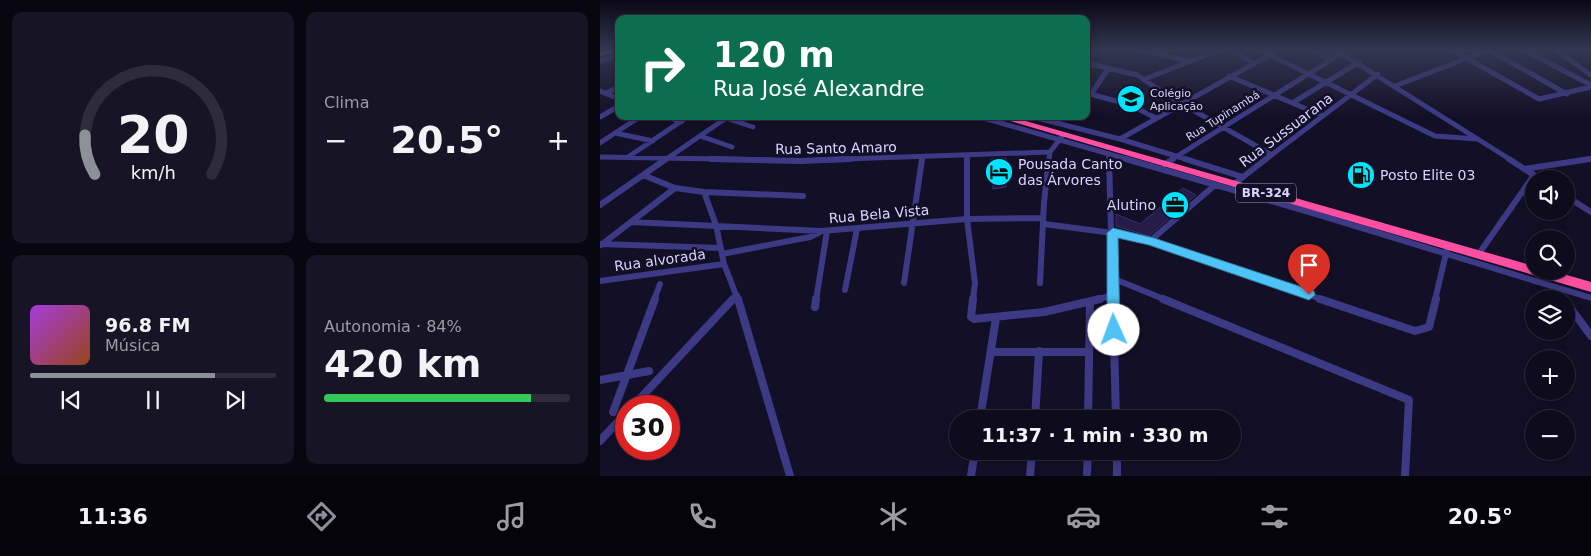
<!DOCTYPE html>
<html lang="pt">
<head>
<meta charset="utf-8">
<style>
	body { margin:0; font-family:"DejaVu Sans",sans-serif; background:#171425; color:#f1f3f6; height:100vh; display:flex; flex-direction:column; font-size:19px; white-space:nowrap }
	* { box-sizing:border-box; margin:0 }
	p { font-size:16px; color:#9b9ba3 }
	.icon { flex:none; width:28px; height:28px; fill:none; stroke:currentColor; stroke-width:2; stroke-linecap:round; stroke-linejoin:round }
	.map { position:relative; flex:1; overflow:hidden }
	.details { display:flex; flex-direction:column; gap:12px; padding:12px; background:#08060f; width:600px }
	.details>* { flex:none }
	.banner { position:absolute; left:15px; top:15px; width:475px; height:105px; border-radius:10px; box-shadow:0 2px 12px #0003,0 0 0 1px #2e2b3b; background:#0b6e4f; color:#fff; overflow:hidden }
	.controls { position:absolute; left:925px; top:170px; display:grid; gap:10px }
	.controls a { display:grid; place-items:center; width:50px; height:50px; border-radius:50%; background:#0e0b1c; box-shadow:0 2px 12px #0003,0 0 0 1px #2e2b3b; font-size:25px }
	.speed { position:absolute; left:15px; top:395px; display:flex; gap:10px; font-size:25px; font-weight:700; text-align:center }
	.speed>* { display:grid; place-content:center; width:65px; height:65px; border-radius:50%; background:#0e0b1c; box-shadow:0 2px 12px #0003,0 0 0 1px #2e2b3b; line-height:1 }
	.speed .limit { border:8px solid #d22; background:#fff; color:#111 }
	.pin { position:absolute; display:grid; place-items:center; width:42px; height:42px; color:#fff; margin:-51px -21px; border-radius:50% 50% 50% 0; rotate:-45deg; box-shadow:0 0 5px #0007 }
	.pin .icon { rotate:45deg }
	.me { position:absolute; width:55px; margin:-28px; rotate:358deg; stroke-linejoin:round; filter:drop-shadow(0 0 4px #0008) }
	.turn { display:flex; align-items:center; gap:18px; height:105px; padding:0 15px; font-size:22px }
	.turn .icon { width:65px; height:65px; stroke-width:2.5 }
	.turn b { display:block; font-size:35px; line-height:42px }
	.big { font-size:38px; font-weight:700; line-height:1.1 }
	.details .card { flex:1; display:flex; flex-direction:column; justify-content:center; gap:8px; min-width:0; padding:0 18px; border-radius:10px; background:#171425 }
	.details .dial { align-items:center; gap:0 }
	.dial svg { height:130px; overflow:visible; fill:none; stroke:#2e2b3b; stroke-width:7; stroke-linecap:round; text-anchor:middle }
	.dial text { fill:#f1f3f6; stroke:none }
	.song { display:flex; align-items:center; gap:15px }
	.cover { width:60px; height:60px; border-radius:8px; background:linear-gradient(135deg,hsl(280 70% 55%),hsl(20 70% 35%)) }
	.played { height:5px; border-radius:2px; background:linear-gradient(90deg,#8c9099 75%,#2e2b3b 75%) }
	.keys { display:flex; justify-content:space-around; direction:ltr }
	.heat { display:flex; justify-content:space-between; align-items:center; font-size:28px; direction:ltr }
	.charge { height:8px; border-radius:4px; background:linear-gradient(90deg,#34c759 84%,#2e2b3b 0) }
	.details .tiles { flex:1; display:grid; gap:12px; grid-template-columns:repeat(2,1fr) }
	.trip { position:absolute; left:349px; top:410px; width:292px; height:50px; border-radius:25px; background:#0e0b1c; box-shadow:0 2px 12px #0003,0 0 0 1px #2e2b3b; font-weight:700; line-height:50px; text-align:center }
	.tab-bar { display:flex; height:80px; justify-content:space-around; align-items:center; background:#06040b; color:#9b9ba3 }
	.tab-bar .icon { width:35px; height:35px }
	.tab-bar .on { color:#8c9099 }
	.tab-bar b { font-size:22px; color:#f1f3f6 }
	main { display:flex; flex:1; min-height:0 }
	.map>svg:first-child { display:block }
	.building { fill:#241b47; stroke:#3b2d73 }
	.lines { fill:none; stroke-linecap:round; stroke-linejoin:round }
	.street-far2 { stroke:#3d3a85; stroke-width:5 }
	.street-far1 { stroke:#3d3a85; stroke-width:6 }
	.street { stroke:#3d3a85; stroke-width:8 }
	.primary { fill:#c25bff; fill-rule:evenodd }
	.highway { fill:#ff4fa3; fill-rule:evenodd }
	.route { fill:#4fc3f7; stroke:#337fa1 }
	.labels { text-anchor:middle; dominant-baseline:central; stroke-width:5; stroke-linejoin:round; paint-order:stroke }
	.far-poi-label { font-size:11px; fill:#d9d4ff; stroke:#130f26; text-anchor:start }
	.far-street-label { font-size:11px; fill:#d9d4ff; stroke:#130f26 }
	.shield { fill:#130f26; stroke:#9e99be; stroke-width:1 }
	.shield-label { font-size:12px; font-weight:bold; fill:#d9d4ff }
	.street-label { font-size:14px; fill:#d9d4ff; stroke:#130f26 }
	.poi-label { font-size:14px; fill:#d9d4ff; stroke:#130f26; text-anchor:start }
</style>
</head>
<body>
<main>
<section class="details">
<div class="tiles">
<div class="card dial"><svg viewBox="0 0 100 80">
<path d="M14 69A42 42 0 1 1 86 69"/>
<path d="M14 69A42 42 0 0 1 8 45" stroke="#8c9099"/>
<text x="50" y="56" font-size="32" font-weight="700">20</text>
<text x="50" y="72" font-size="11">km/h</text>
</svg></div>
<div class="card"><p>Clima</p>
<div class="heat"><a>−</a><b class="big">20.5°</b><a>+</a></div>
</div>
<div class="card">
<div class="song"><i class="cover"></i><div><b>96.8 FM</b><p>Música</p></div></div>
<div class="played"></div>
<div class="keys"><svg class="icon" aria-label="previous" viewBox="0 0 24 24"><path d="M18 5L8 12l10 7zM5 5v14"/></svg><svg class="icon" aria-label="pause" viewBox="0 0 24 24"><path d="M8 5v14M16 5v14"/></svg><svg class="icon" aria-label="next" viewBox="0 0 24 24"><path d="M6 5l10 7-10 7zM19 5v14"/></svg></div>
</div>
<div class="card"><p>Autonomia · 84%</p><b class="big">420 km</b><div class="charge"></div></div>
</div>
</section>
<div class="map">
<svg width="991" height="476" viewBox="0 0 991 476">
	<rect width="100%" height="100%" fill="#130f26"/>
	<path class="building" d="M406,158V187L393,189L391,159Z
		M583,188L596,195L549,236L516,226V214L540,224Z"/>
	<g class="lines">
		<path class="street-far2" d="M540,50L590,61
			M632,50L653,63
			M660,50L835,136L878,139
			M711,50L732,60
			M736,50L911,160
			M852,50L939,99L991,87
			M889,50L967,94
			M924,50L991,85
			M956,50L991,75
			M0,61L19,55
			M486,63L537,75L570,97L672,155
			M629,76L723,116
			M545,79L619,50
			M795,86L888,50
			M0,91L19,99
			M6,93L19,87
			M486,93L528,104L556,118
			M491,94L508,69
			M694,102L759,62
			M65,116L81,122
			M376,116L530,160
			M429,116L520,139L589,160
			M0,117L19,106
			M126,118L153,127
			M15,133L53,141
			M100,136L132,147
			M520,139L678,50
			M0,143L41,116
			M367,155V160
			M509,156V160
			M0,157L173,160
			M28,157L89,116
			M65,160L129,116
			M216,160L450,152L463,135
			M322,160V157
			M449,160L450,152
			M571,160L742,53
			M665,160L778,74
			M981,160L991,159"/>
		<path class="street-far1" d="M111,159L201,161L251,159
			M367,159V219L375,283L373,300
			M509,159L513,300
			M526,159L716,214L991,298
			M585,159L643,177
			M909,159L940,179
			M565,164L573,159
			M924,169L990,159
			M43,175L75,188L104,192L203,196
			M634,184L666,159
			M104,192L116,225L124,264L138,300
			M966,196L991,212
			M0,205L66,159
			M31,222L221,231L367,219L443,218
			M444,224L513,233L550,241L724,300
			M550,241L615,185
			M1,244L121,248
			M1,245L75,188
			M122,254L210,237L220,232
			M878,255L934,175
			M512,278L566,300
			M0,281L124,264
			M304,283L322,159
			M440,283L444,202L449,159
			M245,290L257,229
			M54,300L60,284
			M132,300L137,295
			M216,300L227,231
			M496,300L513,295
			M835,300L848,245"/>
		<path class="street" d="M138,299L190,476
			M373,299L371,317L374,319L444,312L500,299
			M513,299L516,419
			M563,299L809,400L805,476
			M720,299L815,331L829,327L836,299
			M966,302L991,336
			M215,307L216,299
			M391,352H489
			M0,380L49,371
			M33,406L133,299
			M13,412L55,299
			M380,419L396,318
			M435,419L439,351
			M488,419L490,302
			M0,441L26,413
			M517,451V476
			M487,473L488,451
			M371,476L375,451
			M430,476L432,451"/>
		<path class="primary" d="M12,50H19V52L0,56V52Z"/>
		<path class="highway" d="M393,116H408L934,266V271H953L991,282V292Z"/>
	</g>
	<linearGradient id="sky" x2="0" y2="1"><stop stop-color="#0a0815"/><stop offset="0.43" stop-color="#333752"/><stop offset="1" stop-color="#333752" stop-opacity="0"/></linearGradient>
	<rect width="991" height="116" fill="url(#sky)"/>
	<path class="route" d="M513,228L554,238L714,291L715,295L709,300L549,245L518,238L520,330L518,334H509L507,330V233Z"/>
	<defs>
		<symbol id="school-disc" viewBox="-11 -11 22 22"><circle r="9.5" fill="#00e5ff" stroke="#130f26"/><path d="M0-5L7-2L0 1L-7-2ZM-4 1L0 2.5L4 1V4Q0 6-4 4Z" fill="#111"/></symbol>
		<symbol id="hotel-disc" viewBox="-11 -11 22 22"><circle r="9.5" fill="#00e5ff" stroke="#130f26"/><path d="M-6-4.5h1.5V1H6V5H4.5V3h-9V5H-6ZM-4 0a1.8 1.8 0 1 1 3.6 0ZM.5 0V-2.5h3Q6-2.5 6 0Z" fill="#111"/></symbol>
		<symbol id="fuel-disc" viewBox="-11 -11 22 22"><circle r="9.5" fill="#00e5ff" stroke="#130f26"/><path d="M-5.5-6h7V0h2V4h1.3V-2.5L3-4.5l.8-.8L6-3V5H2.5V1h-1V6h-7ZM-4.2-4.7v3.2H.2V-4.7Z" fill="#111"/></symbol>
		<symbol id="office-disc" viewBox="-11 -11 22 22"><circle r="9.5" fill="#00e5ff" stroke="#130f26"/><path d="M-6-3h4V-5.5h4V-3h4V5H-6ZM-1-4.5V-3h2v-1.5ZM-6 0V1H6V0Z" fill="#111"/></symbol>
	</defs>
	<g fill-rule="evenodd">
		<use href="#school-disc" x="515" y="83" width="32" height="32"/>
		<use href="#hotel-disc" x="383" y="156" width="32" height="32"/>
		<use href="#fuel-disc" x="745" y="159" width="32" height="32"/>
		<use href="#office-disc" x="559" y="189" width="32" height="32"/>
	</g>
	<g class="labels">
		<g class="far-poi-label">
			<text x="550" y="93">Colégio<tspan x="550" dy="13">Aplicação</tspan></text>
		</g>
		<g class="far-street-label">
			<text transform="translate(623 116) rotate(-32)">Rua Tupinambá</text>
		</g>
		<rect class="shield" x="636" y="183.5" width="60" height="19" rx="4"/>
		<g class="shield-label">
			<text x="666" y="193">BR-324</text>
		</g>
		<g class="street-label">
			<text transform="translate(686 130) rotate(-37)">Rua Sussuarana</text>
			<text transform="translate(236 148) rotate(-1)">Rua Santo Amaro</text>
			<text transform="translate(279 214) rotate(-5)">Rua Bela Vista</text>
			<text transform="translate(60 260) rotate(-8)">Rua alvorada</text>
		</g>
		<g class="poi-label">
			<text x="418" y="164">Pousada Canto<tspan x="418" dy="16">das Árvores</tspan></text>
			<text x="780" y="175">Posto Elite 03</text>
			<text x="556" y="205" text-anchor="end">Alutino</text>
		</g>
	</g>
</svg>
<div class="controls">
<a><svg class="icon" aria-label="sound" viewBox="0 0 24 24"><path d="M4 9h4l5-4v14l-5-4H4zM17 9q2 3 0 6"/></svg></a>
<a><svg class="icon" aria-label="search" viewBox="0 0 24 24"><circle cx="10" cy="10" r="6"/><path d="M15 15l6 6"/></svg></a>
<a><svg class="icon" aria-label="layers" viewBox="0 0 24 24"><path d="M12 4l9 5-9 5-9-5zM3 14l9 5 9-5"/></svg></a>
<a>+</a>
<a>−</a>
</div>
<div class="speed"><div class="limit">30</div></div>
<div class="pin" style="left:709px;top:295px;background:#d93025"><svg class="icon" aria-label="arrive" viewBox="0 0 24 24"><path d="M6 21V4h12l-3 4 3 4H6"/></svg></div>
<svg class="me" style="left:514px;top:330px" viewBox="-20 -20 40 40"><circle r="19" fill="#fff"/><path d="M0-13L10 11 0 6-10 11z" fill="#4fc3f7"/></svg>
<div class="trip">11:37 · 1 min · 330 m</div>
<div class="banner">
<div class="turn"><svg class="icon" aria-label="right" viewBox="0 0 24 24"><path d="M7 20v-9h11M14 6l5 5-5 5"/></svg><div><b>120 m</b>Rua José Alexandre</div></div>
</div>
</div>
</main>
<nav class="tab-bar">
<b>11:36</b>
<svg class="icon on" aria-label="directions" viewBox="0 0 24 24"><path d="M12 3l9 9-9 9-9-9zM9 14v-3h6M13 9l2 2-2 2"/></svg>
<svg class="icon" aria-label="music" viewBox="0 0 24 24"><path d="M9 18V5l10-2v13"/><circle cx="6" cy="18" r="3"/><circle cx="16" cy="16" r="3"/></svg>
<svg class="icon" aria-label="phone" viewBox="0 0 24 24"><path d="M5 4h4l2 5-3 2q2 4 5 5l2-3 5 2v4C11 20 4 13 5 4z"/></svg>
<svg class="icon" aria-label="climate" viewBox="0 0 24 24"><path d="M12 3v18M4 7l16 10M4 17L20 7"/></svg>
<svg class="icon" aria-label="car" viewBox="0 0 24 24"><path d="M5 17H2v-5l4-1 3-4h7l3 4 3 1v5h-3M9 17h6M6 11h13"/><circle cx="7" cy="17" r="2"/><circle cx="17" cy="17" r="2"/></svg>
<svg class="icon" aria-label="filters" viewBox="0 0 24 24"><path d="M4 7h16M4 17h16"/><circle cx="9" cy="7" r="2"/><circle cx="15" cy="17" r="2"/></svg>
<b>20.5°</b>
</nav>
</body>
</html>
